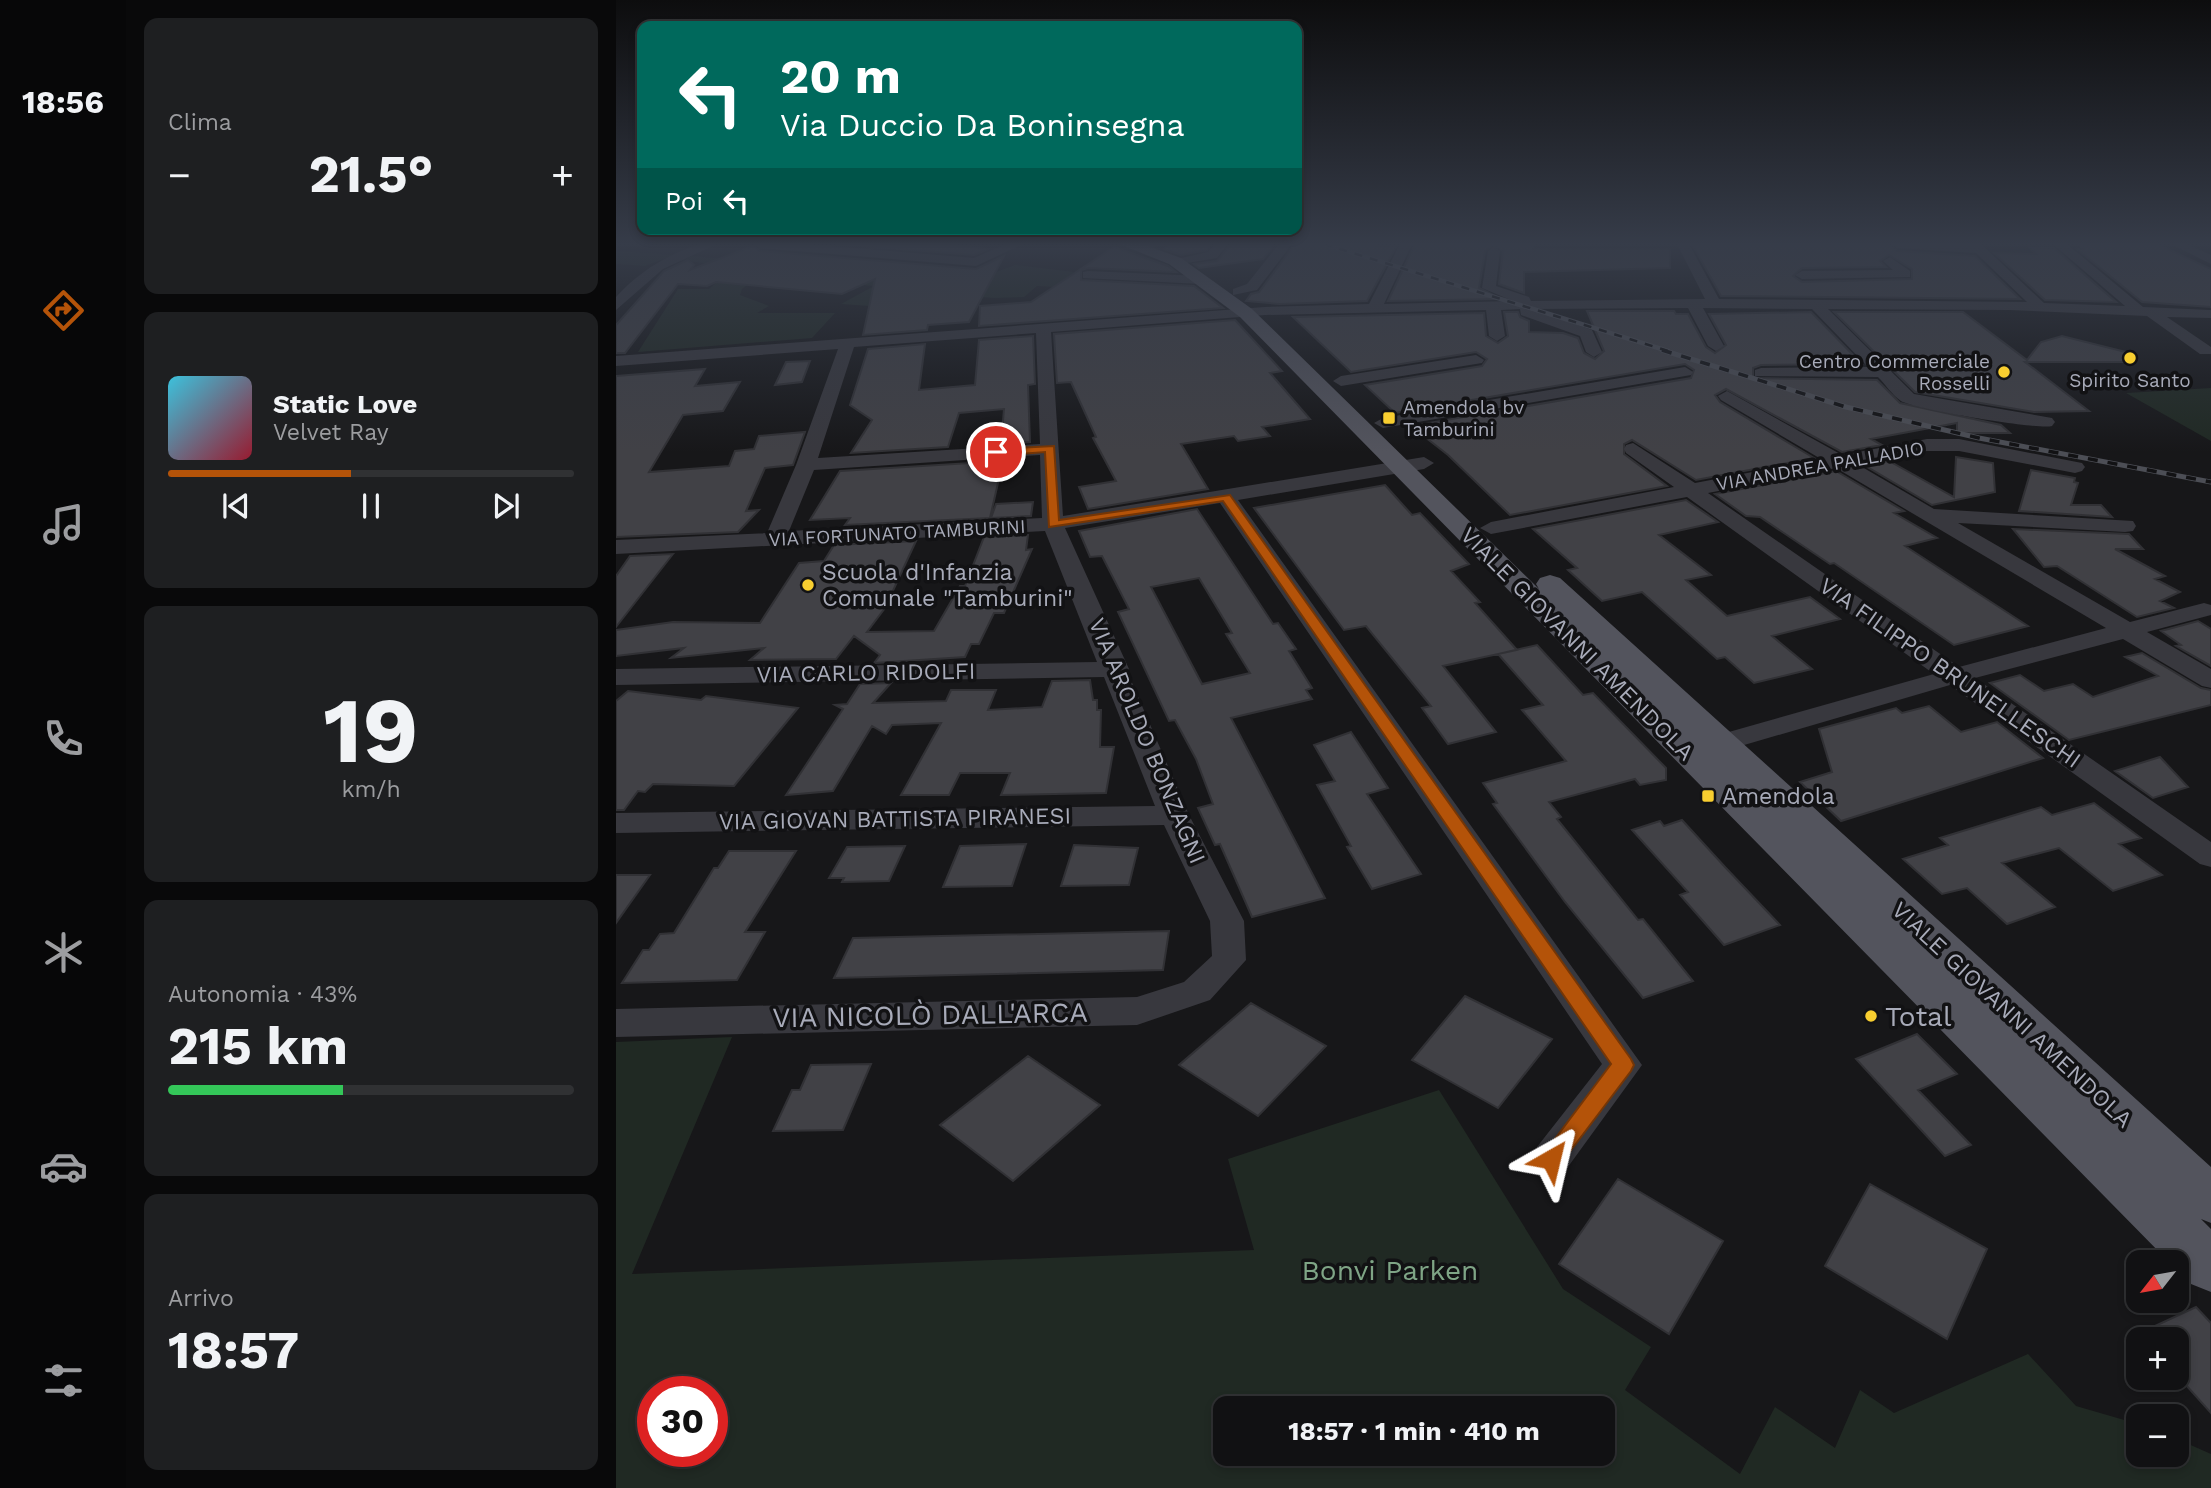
<!DOCTYPE html>
<html lang="it">
<head>
<meta charset="utf-8">
<style>
	body { margin:0; font-family:"Work Sans",sans-serif; background:#1e1f21; color:#f1f3f6; height:100vh; display:flex; flex-direction:column; font-size:26px; white-space:nowrap }
	* { box-sizing:border-box; margin:0 }
	p { font-size:23px; color:#9c9da0 }
	.icon { flex:none; width:38px; height:38px; fill:none; stroke:currentColor; stroke-width:2; stroke-linecap:round; stroke-linejoin:round }
	.map { position:relative; flex:1; overflow:hidden }
	.drawer { display:flex; flex-direction:column; gap:18px; padding:18px; background:#09090a; width:490px }
	.drawer>* { flex:none }
	.guide { position:absolute; left:21px; top:21px; width:665px; height:214px; border-radius:14px; box-shadow:0 4px 10px #0003,0 0 0 2px #303133; background:#00695c; color:#fff; overflow:hidden }
	.needle { width:46px; rotate:239deg }
	.buttons { position:absolute; left:1510px; top:1250px; display:grid; gap:14px }
	.buttons a { display:grid; place-items:center; width:63px; height:63px; border-radius:14px; background:#111113; box-shadow:0 4px 10px #0003,0 0 0 2px #303133; font-size:35px }
	.speed { position:absolute; left:21px; top:1376px; display:flex; gap:14px; font-size:35px; font-weight:700; text-align:center }
	.speed>* { display:grid; place-content:center; width:91px; height:91px; border-radius:50%; background:#111113; box-shadow:0 4px 10px #0003,0 0 0 2px #303133; line-height:1 }
	.speed .limit { border:10px solid #d22; background:#fff; color:#111 }
	.pin { position:absolute; display:grid; place-items:center; width:60px; height:60px; color:#fff; margin:-30px; border:4px solid #fff; border-radius:50%; box-shadow:0 2px 7px #0007 }
	.me { position:absolute; width:77px; margin:-38px; rotate:37deg; stroke-linejoin:round; filter:drop-shadow(0 0 5px #0008) }
	.turn { display:flex; align-items:center; gap:24px; height:147px; padding:0 28px; font-size:32px }
	.turn .icon { width:91px; height:91px; stroke-width:2.5 }
	.turn b { display:block; font-size:49px; line-height:60px }
	.then { display:flex; align-items:center; height:66px; padding:0 28px; background:#0003; gap:14px; font-size:26px }
	.big { font-size:52px; font-weight:700; line-height:1.1 }
	.drawer .tile { flex:1; display:flex; flex-direction:column; justify-content:center; gap:10px; min-width:0; padding:0 24px; border-radius:14px; background:#1e1f21 }
	.drawer .dial { align-items:center; gap:0 }
	.dial b { font-size:91px; line-height:1 }
	.song { display:flex; align-items:center; gap:21px }
	.cover { width:84px; height:84px; border-radius:10px; background:linear-gradient(135deg,hsl(190 70% 55%),hsl(350 70% 35%)) }
	.played { height:7px; border-radius:4px; background:linear-gradient(90deg,#b45309 45%,#303133 45%) }
	.keys { display:flex; justify-content:space-around; direction:ltr }
	.heat { display:flex; justify-content:space-between; align-items:center; font-size:38px; direction:ltr }
	.charge { height:10px; border-radius:5px; background:linear-gradient(90deg,#34c759 43%,#303133 0) }
	.trip { position:absolute; left:597px; top:1396px; width:402px; height:70px; border-radius:14px; background:#111113; box-shadow:0 4px 10px #0003,0 0 0 2px #303133; font-weight:700; line-height:70px; text-align:center }
	main { display:flex; flex:1; min-height:0 }
	.menu { display:flex; flex-direction:column; width:126px; justify-content:space-around; align-items:center; background:#070708; color:#9c9da0 }
	.menu .icon { width:49px; height:49px }
	.menu .current { color:#b45309 }
	.menu b { font-size:32px; color:#f1f3f6 }
	.map>svg:first-child { display:block }
	.green { fill:#202923; fill-rule:evenodd }
	.building { fill:#414146; stroke:#313135; stroke-width:2; fill-rule:evenodd }
	.lines { fill:none; stroke-linecap:round; stroke-linejoin:round }
	.minor { fill:#38383e; fill-rule:evenodd }
	.major { fill:#53545d; fill-rule:evenodd }
	.rail-far1-casing { stroke:#4c4e55; stroke-width:4.5 }
	.rail-casing { stroke:#4c4e55; stroke-width:5 }
	.rail-far1 { stroke:#121214; stroke-width:2.5; stroke-dasharray:8; stroke-linecap:butt }
	.rail { stroke:#121214; stroke-width:3.5; stroke-dasharray:10; stroke-linecap:butt }
	.route { fill:#b45309; stroke:#753606; stroke-width:2 }
	.poi-dot { fill:#f8ce30; stroke:#121214; stroke-width:2.5 }
	.labels { text-anchor:middle; dominant-baseline:central; stroke-width:7; stroke-linejoin:round; paint-order:stroke }
	.far-poi-label { font-size:19px; fill:#a8abb9; stroke:#121214; text-anchor:end }
	.far-street-label { font-size:19px; fill:#a8abb9; stroke:#121214 }
	.poi-label { font-size:23px; fill:#a8abb9; stroke:#121214; text-anchor:start }
	.street-label { font-size:23px; fill:#a8abb9; stroke:#121214 }
	.near-street-label { font-size:28px; fill:#a8abb9; stroke:#121214 }
	.near-poi-label { font-size:28px; fill:#a8abb9; stroke:#121214; text-anchor:start }
	.near-park-label { font-size:28px; fill:#7fa586; stroke:#121214 }
</style>
</head>
<body>
<main>
<nav class="menu">
<b>18:56</b>
<svg class="icon current" aria-label="directions" viewBox="0 0 24 24"><path d="M12 3l9 9-9 9-9-9zM9 14v-3h6M13 9l2 2-2 2"/></svg>
<svg class="icon" aria-label="music" viewBox="0 0 24 24"><path d="M9 18V5l10-2v13"/><circle cx="6" cy="18" r="3"/><circle cx="16" cy="16" r="3"/></svg>
<svg class="icon" aria-label="phone" viewBox="0 0 24 24"><path d="M5 4h4l2 5-3 2q2 4 5 5l2-3 5 2v4C11 20 4 13 5 4z"/></svg>
<svg class="icon" aria-label="climate" viewBox="0 0 24 24"><path d="M12 3v18M4 7l16 10M4 17L20 7"/></svg>
<svg class="icon" aria-label="car" viewBox="0 0 24 24"><path d="M5 17H2v-5l4-1 3-4h7l3 4 3 1v5h-3M9 17h6M6 11h13"/><circle cx="7" cy="17" r="2"/><circle cx="17" cy="17" r="2"/></svg>
<svg class="icon" aria-label="filters" viewBox="0 0 24 24"><path d="M4 7h16M4 17h16"/><circle cx="9" cy="7" r="2"/><circle cx="15" cy="17" r="2"/></svg>
</nav>
<section class="drawer">
<div class="tile"><p>Clima</p>
<div class="heat"><a>−</a><b class="big">21.5°</b><a>+</a></div>
</div>
<div class="tile">
<div class="song"><i class="cover"></i><div><b>Static Love</b><p>Velvet Ray</p></div></div>
<div class="played"></div>
<div class="keys"><svg class="icon" aria-label="previous" viewBox="0 0 24 24"><path d="M18 5L8 12l10 7zM5 5v14"/></svg><svg class="icon" aria-label="pause" viewBox="0 0 24 24"><path d="M8 5v14M16 5v14"/></svg><svg class="icon" aria-label="next" viewBox="0 0 24 24"><path d="M6 5l10 7-10 7zM19 5v14"/></svg></div>
</div>
<div class="tile dial"><b>19</b><p>km/h</p></div>
<div class="tile"><p>Autonomia · 43%</p><b class="big">215 km</b><div class="charge"></div></div>
<div class="tile"><p>Arrivo</p><b class="big">18:57</b></div>
</section>
<div class="map">
<svg width="1595" height="1488" viewBox="0 0 1595 1488">
	<rect width="100%" height="100%" fill="#171719"/>
	<path class="green" d="M0,251L59,255L29,266L0,264Z
		M76,256L353,282L399,265L458,272L439,287L421,286L408,297L378,298L287,291L253,306L225,304L258,286L143,276L126,289L124,295L153,306L141,313H219L196,338L22,352L62,289H93L101,282L103,265L65,260Z
		M1595,388V441L1510,393Z
		M116,1037L16,1274L638,1250L612,1159L823,1090L947,1289L1035,1347L1009,1390L1124,1474L1159,1407L1219,1448L1244,1390L1278,1413L1412,1354L1460,1406L1522,1424V1454H1561V1439L1595,1454V1488H0V1042ZM96,1391V1451H37V1391ZM609,1409H987V1454H609Z"/>
	<path class="building" d="M222,244H330L372,249L358,255Z
		M554,244H595L591,250L565,255L548,249Z
		M615,244H656V248L647,259L583,268L578,264L601,261Z
		M679,244H741L780,247L751,301L663,304L630,301L635,294L643,292Z
		M799,244H918L917,249H1054V268L908,272V293L883,284L887,251L877,245L869,251L863,288L885,299L772,301Z
		M1076,244H1272L1281,251L1359,256L1404,299L1105,296ZM1273,255L1296,269V279L1186,282L1177,276L1186,268L1270,267L1264,261Z
		M1461,244H1541L1595,269V307L1526,302L1461,249H1467Z
		M137,246L144,251L360,269L388,256L353,322L312,325L311,330L247,335L259,279L226,294L100,282L91,286L62,284L9,353H0V325L48,271L72,260L78,265L74,270Z
		M498,247L552,266L560,272L472,268L465,270V280L578,286L607,308L363,326L364,306L415,302Z
		M1413,247L1438,248L1500,302L1429,300L1378,253L1420,254Z
		M971,311H1058L1060,314H1072L1090,347L1099,353L1110,345L1093,314L1195,312L1246,364L1145,365L1137,368V378L1261,380L1284,403L1385,425L1394,433H1341V423L1255,439L1266,445L1226,452L1110,389L1099,395L1104,402L1198,458L1080,480L1016,440L1008,444V454L1051,486L894,515L832,455L795,426L1075,378L1078,370L1069,364L779,413L749,385L866,366L871,359L860,352L735,372L677,317L868,313L870,336L882,343L892,336L888,312H902L904,317L913,321V332L947,333L962,338L968,353L979,359L988,351Z
		M1218,312H1347L1411,360L1425,342L1446,336L1518,354L1517,362H1409L1473,411L1418,412L1299,392Z
		M619,320L666,371L654,373L694,419L646,427L654,436L622,441L618,436L565,444L592,489L472,509L463,487L500,481L477,438L480,437L455,382L441,383L438,334Z
		M417,336L419,384L412,385L414,442L385,444L388,409L343,413L332,447L235,453L256,420L234,405L252,349L309,344L303,390L359,385L363,340Z
		M194,361L186,382L159,385L170,362Z
		M89,369L79,386L124,382L107,411L67,415L33,472L113,466L119,451L138,449L143,436L189,432L177,465L149,468L130,511L143,510L122,532L0,537V376Z
		M1340,457L1377,463L1379,492L1316,505L1248,465L1273,461L1338,497Z
		M387,461L374,518L229,525L234,518L194,520L224,471Z
		M1415,470L1459,478L1458,482L1462,483L1455,505H1485L1496,517L1403,511Z
		M1220,471L1288,511L1278,513L1321,538L1289,546L1412,626L1338,645L1218,563L1214,564L1144,517L1130,516L1099,494Z
		M769,485L796,515L804,513L853,564L835,571L864,602L859,603L901,650L827,666L880,732L832,744L806,708L815,706L750,626L728,630L638,508Z
		M1070,500L1102,522L1043,535L1095,575L1070,580L1111,616L1194,597L1224,619L1156,636L1196,669L1138,683L1109,657L1101,659L1026,592L986,601L952,570L961,568L917,529Z
		M417,502L415,516L375,518L380,504Z
		M581,509L657,624L662,623L680,649L673,651L696,688L690,690L696,699L615,718L709,898L636,917L604,844L599,845L582,808L597,804L580,759L559,720L553,721L502,612L513,609L486,556L474,557L463,531ZM583,578L616,633L610,634L634,673L586,684L535,587Z
		M1397,529L1513,534L1527,549H1499L1549,576L1539,579L1564,592L1544,601L1558,608L1521,617L1441,566L1428,567Z
		M412,535L410,550L416,549L388,613H378L363,644H355L349,657L258,663L264,655L238,636L220,659L134,660L148,648L55,658L68,648L0,656V630L57,622L144,623L183,563L208,561L218,545L300,541L269,608L251,632L318,631L344,586H349L368,537Z
		M57,554L0,627V576L14,556Z
		M1582,621L1595,629V666L1560,646L1565,645L1545,631Z
		M921,645L967,695L977,693L1050,768V780L1024,785L1019,779L933,802L945,817L941,819L1022,920L1027,919L1077,981L1027,998L949,902L877,804L881,803L867,783L950,761L906,710L927,705L882,654Z
		M1526,653L1585,688L1595,690V705L1453,740L1374,683L1404,675L1428,691L1457,684L1477,697L1542,676L1509,657Z
		M474,680L477,700H481V710H485L484,747H498L490,793L385,795L394,773H344L333,795H285L325,723L276,725L270,734L256,726L217,791L170,795L227,709L219,705L231,704L244,684L275,683L257,703L330,701L335,690H380L372,710L426,707L436,681Z
		M12,691L85,700L90,696L182,708L118,786L37,784L29,792L22,791L8,810H0V701Z
		M1313,706L1345,732L1381,722L1427,758L1225,821L1184,782L1216,772L1203,729L1280,708L1286,713Z
		M735,732L772,788L751,794L805,874L756,889L731,847L735,846L701,785L719,781L698,745Z
		M1544,757L1572,787L1537,798L1499,771Z
		M1478,803L1525,838L1503,844L1546,875L1497,891L1443,848L1386,863L1439,907L1391,924L1351,888L1326,894L1287,859L1332,845L1324,838L1425,807L1436,815Z
		M1066,820L1109,867L1164,925L1108,945L1064,895L1072,892L1016,830L1044,821L1048,826Z
		M410,844L396,886L327,887L344,846Z
		M458,845L522,848L513,885L445,886Z
		M289,846L273,881L226,882L228,878H213L231,847Z
		M113,851H180L129,932H149L121,980L6,983L27,950H33L44,934L58,933L98,868H102Z
		M0,875H34L0,923Z
		M553,931L547,970L218,978L237,938Z
		M849,996L936,1039L882,1108L796,1060Z
		M635,1003L710,1046L642,1116L563,1065Z
		M1301,1034L1341,1074L1302,1090L1355,1145L1329,1156L1240,1059Z
		M412,1056L484,1105L397,1181L324,1125Z
		M255,1064L227,1130L157,1131L176,1090H184L195,1065Z
		M1002,1179L1107,1241L1053,1334L943,1264Z
		M1254,1184L1371,1249L1331,1339L1209,1266Z
		M1580,1307L1595,1323V1413L1561,1375V1339H1511Z"/>
	<g class="lines">
		<path class="minor" d="M83,244H101L47,269L0,310V297C24,271 49,256 83,244Z
			M138,244H190L358,258L390,244H407L360,266L144,248Z
			M529,244H551L524,251V245Z
			M599,244H612L601,258L559,265L552,261L592,252Z
			M663,244H676L641,290L617,295V289L631,284Z
			M784,244H796L768,304L897,301L866,288L872,251L878,247L884,251L880,286L913,297L915,301L1089,299L1061,244H1073L1103,299L1411,302L1360,253L1281,248L1275,244H1365L1428,303L1509,306L1437,244H1451L1527,307L1595,310V318L1551,317L1595,347V354H1584L1531,316L1393,310L1212,309L1298,394L1436,418L1439,422L1436,426C1421,430 1298,409 1285,401C1276,395 1269,384 1262,377L1139,376V370L1145,368L1252,367L1196,309L1087,308L1108,346L1100,351L1092,346L1072,308L916,309L976,330L986,352L978,357L970,352L964,336L905,315L904,309L885,310L889,336L881,341L873,336L870,310L649,315L435,332L447,516L808,457L818,463L808,469L622,500L1026,1065L949,1171L935,1177L921,1171L915,1159L921,1147L986,1064L604,503L449,528L513,669L511,671L573,815L628,921L630,960L594,1000L521,1025L0,1037V1009L521,997L568,982L596,956L594,921L548,825L0,833V813L539,806L488,677L0,685V669L481,662L429,531L0,554V540L151,533L180,465L222,349L0,366V356L649,307L753,304ZM420,333L424,444L202,458L238,347ZM424,455L426,518L173,531L198,470Z
			M1555,244H1571L1595,255V264Z
			M1274,257L1294,271V277L1186,279L1179,275L1186,271L1277,270L1267,261Z
			M472,271L585,276L592,280L585,284L467,278V272Z
			M860,355L868,360L866,363L725,386L717,381L725,376Z
			M1069,367L1077,372L1075,375L767,428L758,423L767,418Z
			M1111,391L1226,455L1311,439H1343L1466,463L1469,467L1466,471L1459,473L1343,451H1311L1241,464L1318,509L1517,521L1520,526L1517,531L1509,532L1342,523L1514,622L1588,603L1595,605V615L1531,632L1595,669V688L1586,686L1507,639L1359,678L1595,842V867L1584,864L1334,685L1094,755L1084,757L1074,755L1070,749L1074,743L1318,674L1071,497L875,534L864,528L875,522L1058,487L1010,453L1008,449L1010,445L1017,443L1079,483L1205,459L1105,400L1102,396ZM1220,468L1490,628L1343,667L1092,493Z"/>
		<path class="major" d="M503,244H526L565,258L636,309L923,589L920,584L924,578L934,575L944,578L1595,1167V1223L1585,1219L1595,1229V1292L1575,1284L1561,1269V1262H1553L624,317L553,264Z"/>
		<defs>
			<path id="rail-far1" d="M708,244L1052,351"/>
			<path id="rail" d="M1046,350L1230,407L1363,438L1595,482"/>
		</defs>
		<use href="#rail-far1" class="rail-far1-casing"/>
		<use href="#rail" class="rail-casing"/>
		<use href="#rail-far1" class="rail-far1"/>
		<use href="#rail" class="rail"/>
	</g>
	<linearGradient id="sky" x2="0" y2="1"><stop stop-color="#0d0d0e"/><stop offset="0.54" stop-color="#363c49"/><stop offset="1" stop-color="#363c49" stop-opacity="0"/></linearGradient>
	<rect width="1595" height="452" fill="url(#sky)"/>
	<path class="route" d="M438,446L443,520L614,495L1015,1059L1018,1065L1015,1071L943,1166L935,1169L927,1166L924,1159L995,1064L607,501L433,527L429,452L380,456L375,452L380,449Z"/>
	<g class="poi-dot">
		<circle cx="1514" cy="358" r="7"/>
		<circle cx="1388" cy="372" r="7"/>
		<rect x="766" y="411" width="14" height="14" rx="3.5"/>
		<circle cx="192" cy="585" r="7"/>
		<rect x="1085" y="789" width="14" height="14" rx="3.5"/>
		<circle cx="1255" cy="1016" r="7"/>
	</g>
	<g class="labels">
		<g class="far-poi-label">
			<text x="1374" y="361">Centro Commerciale<tspan x="1374" dy="22">Rosselli</tspan></text>
			<text x="1514" y="380" text-anchor="middle">Spirito Santo</text>
			<text x="787" y="407" text-anchor="start">Amendola bv<tspan x="787" dy="22">Tamburini</tspan></text>
		</g>
		<g class="far-street-label">
			<text transform="translate(1204 466) rotate(-10)">VIA ANDREA PALLADIO</text>
			<text transform="translate(281 533) rotate(-3)">VIA FORTUNATO TAMBURINI</text>
		</g>
		<g class="poi-label">
			<text x="206" y="572">Scuola d'Infanzia<tspan x="206" dy="26">Comunale "Tamburini"</tspan></text>
			<text x="1106" y="796">Amendola</text>
		</g>
		<g class="street-label">
			<text transform="translate(961 644) rotate(45)">VIALE GIOVANNI AMENDOLA</text>
			<text transform="translate(250 673) rotate(-1)">VIA CARLO RIDOLFI</text>
			<text transform="translate(1334 673) rotate(35)">VIA FILIPPO BRUNELLESCHI</text>
			<text transform="translate(531 741) rotate(67)">VIA AROLDO BONZAGNI</text>
			<text transform="translate(279 819) rotate(-1)">VIA GIOVAN BATTISTA PIRANESI</text>
			<text transform="translate(1396 1015) rotate(43)">VIALE GIOVANNI AMENDOLA</text>
		</g>
		<g class="near-street-label">
			<text transform="translate(314 1015) rotate(-1)">VIA NICOLÒ DALL'ARCA</text>
		</g>
		<g class="near-poi-label">
			<text x="1269" y="1016">Total</text>
		</g>
		<g class="near-park-label">
			<text x="774" y="1270">Bonvi Parken</text>
		</g>
	</g>
</svg>
<div class="buttons">
<a><svg class="needle" viewBox="-14 -14 28 28"><path d="M0-13l5 13h-10z" fill="#e53935"/><path d="M0 13l5-13h-10z" fill="#9c9da0"/></svg></a>
<a>+</a>
<a>−</a>
</div>
<div class="speed"><div class="limit">30</div></div>
<div class="pin" style="left:380px;top:452px;background:#d93025"><svg class="icon" aria-label="arrive" viewBox="0 0 24 24"><path d="M6 21V4h12l-3 4 3 4H6"/></svg></div>
<svg class="me" style="left:935px;top:1159px" viewBox="-20 -20 40 40"><path d="M0-17L14 15 0 8-14 15z" fill="#b45309" stroke="#fff" stroke-width="4"/></svg>
<div class="trip">18:57 · 1 min · 410 m</div>
<div class="guide">
<div class="turn"><svg class="icon" aria-label="left" viewBox="0 0 24 24"><path d="M17 20v-9H6M10 6l-5 5 5 5"/></svg><div><b>20 m</b>Via Duccio Da Boninsegna</div></div>
<div class="then">Poi<svg class="icon" aria-label="left" viewBox="0 0 24 24"><path d="M17 20v-9H6M10 6l-5 5 5 5"/></svg></div>
</div>
</div>
</main>
</body>
</html>
